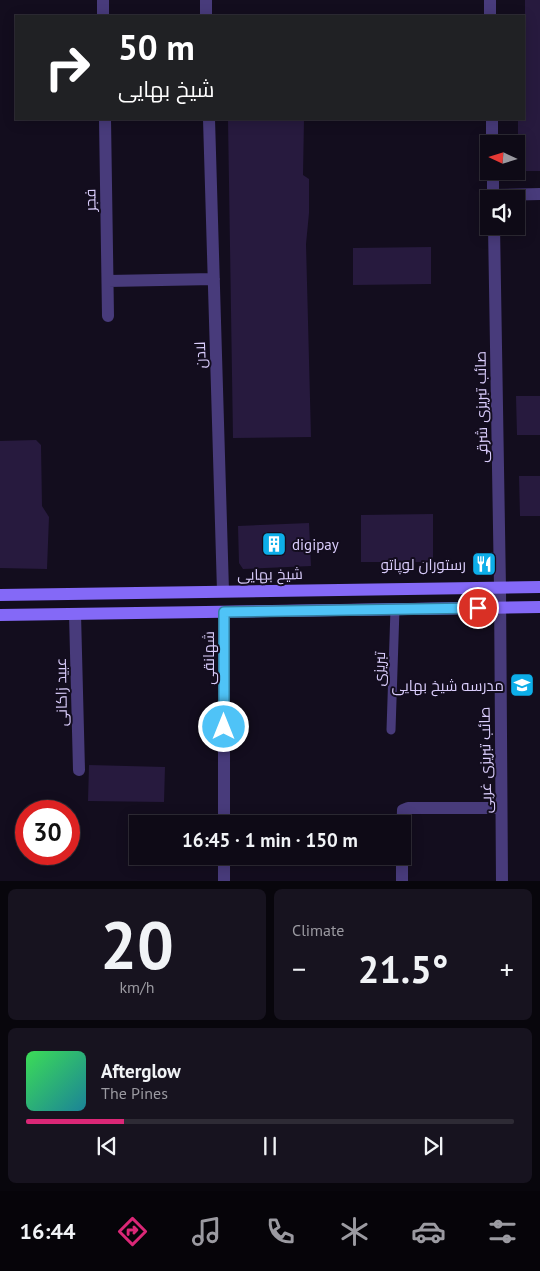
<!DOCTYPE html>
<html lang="en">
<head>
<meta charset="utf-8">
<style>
	body { margin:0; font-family:"PT Sans",Cairo,sans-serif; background:#17131f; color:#f1f3f6; height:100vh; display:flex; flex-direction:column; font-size:19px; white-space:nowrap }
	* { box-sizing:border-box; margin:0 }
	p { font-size:16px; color:#9b9aa1 }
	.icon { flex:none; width:28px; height:28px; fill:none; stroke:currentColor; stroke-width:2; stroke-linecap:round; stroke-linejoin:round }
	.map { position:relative; height:881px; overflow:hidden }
	.details { display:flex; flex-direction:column; gap:8px; padding:8px; background:#08060c; flex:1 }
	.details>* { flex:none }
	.top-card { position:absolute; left:15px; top:15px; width:510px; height:105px; border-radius:0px; box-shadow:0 2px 12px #0003,0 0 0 1px #2e2b35; background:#202124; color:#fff; overflow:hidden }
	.needle { width:32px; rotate:274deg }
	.buttons { position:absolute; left:480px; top:135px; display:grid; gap:10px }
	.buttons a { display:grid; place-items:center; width:45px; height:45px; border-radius:0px; background:#0e0a16; box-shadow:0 2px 12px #0003,0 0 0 1px #2e2b35; font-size:25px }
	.speed { position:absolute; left:15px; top:800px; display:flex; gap:10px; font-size:25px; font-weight:700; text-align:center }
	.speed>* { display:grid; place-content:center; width:65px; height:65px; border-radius:50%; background:#0e0a16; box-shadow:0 2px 12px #0003,0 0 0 1px #2e2b35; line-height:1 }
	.speed .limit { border:8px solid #d22; background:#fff; color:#111 }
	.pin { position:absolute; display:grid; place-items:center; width:42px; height:42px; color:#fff; margin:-21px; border:2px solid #fff; border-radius:50%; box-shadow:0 1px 5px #0007 }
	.me { position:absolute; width:55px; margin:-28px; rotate:0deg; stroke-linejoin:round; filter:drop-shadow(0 0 4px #0008) }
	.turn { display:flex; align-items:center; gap:18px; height:105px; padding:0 20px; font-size:22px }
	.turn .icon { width:65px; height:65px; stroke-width:2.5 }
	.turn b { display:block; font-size:35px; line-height:42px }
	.big { font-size:38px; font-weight:800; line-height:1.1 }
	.details .tile { flex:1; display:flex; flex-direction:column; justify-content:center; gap:8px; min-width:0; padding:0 18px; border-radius:8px; background:#17131f }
	.details .dial { align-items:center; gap:0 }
	.dial b { font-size:65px; line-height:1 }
	.song { display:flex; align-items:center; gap:15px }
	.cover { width:60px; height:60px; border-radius:8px; background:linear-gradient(135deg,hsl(130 70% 55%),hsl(190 70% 35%)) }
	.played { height:5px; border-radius:2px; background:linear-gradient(90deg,#db2777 20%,#2e2b35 20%) }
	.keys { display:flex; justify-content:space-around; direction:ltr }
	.heat { display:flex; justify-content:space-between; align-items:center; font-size:28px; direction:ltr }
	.details .tiles { flex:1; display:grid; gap:8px; grid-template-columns:1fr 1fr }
	.tile:last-child { grid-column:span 2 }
	.trip { position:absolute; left:129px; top:815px; width:282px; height:50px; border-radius:0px; background:#0e0a16; box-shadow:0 2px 12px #0003,0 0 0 1px #2e2b35; font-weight:800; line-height:50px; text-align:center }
	.menu { display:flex; height:80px; justify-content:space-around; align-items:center; background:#060409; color:#9b9aa1 }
	.menu .icon { width:35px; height:35px }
	.menu .selected { color:#db2777 }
	.menu b { font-size:22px; color:#f1f3f6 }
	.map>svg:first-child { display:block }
	.building { fill:#271a3e }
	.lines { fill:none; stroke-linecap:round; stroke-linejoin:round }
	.service { stroke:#483b7b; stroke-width:9 }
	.minor { stroke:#483b7b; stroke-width:12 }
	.tertiary { stroke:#483b7b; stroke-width:12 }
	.secondary { stroke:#8469f7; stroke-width:12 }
	.route-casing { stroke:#337fa1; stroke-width:12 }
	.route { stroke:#4fc3f7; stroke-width:9 }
	.labels { text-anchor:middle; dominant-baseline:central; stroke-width:4; stroke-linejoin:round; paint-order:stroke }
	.street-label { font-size:15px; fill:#dacdfc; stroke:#130d1e }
	.poi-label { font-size:15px; fill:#dacdfc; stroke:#130d1e; text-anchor:end }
</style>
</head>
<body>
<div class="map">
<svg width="540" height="881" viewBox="0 0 540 881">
	<rect width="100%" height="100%" fill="#130d1e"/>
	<path class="building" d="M525,0H540V171H518V119H524V23H525Z
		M228,119H304L303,175L309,179V213L306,244L311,437L233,438Z
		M431,247V284L353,285V248Z
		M516,396H540V435H517Z
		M36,440L41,445L42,506L49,517L47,569L0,568V441Z
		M519,476H540V516H520Z
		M433,514V562H361V515Z
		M309,523L311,566L243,569L239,563L238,526Z
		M89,765L165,767L164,802L88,801Z"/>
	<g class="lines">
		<path class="service" d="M391,730L395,609"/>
		<path class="minor" d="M103,0V16
			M206,0V16
			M105,119L108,316
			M209,119L223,591
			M493,195L540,194
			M108,281L214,279
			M224,612V824
			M75,614L79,770
			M402,839L403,810L408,808H501
			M224,856V881
			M402,881V856"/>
		<path class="tertiary" d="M490,0V16
			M492,119V144
			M493,171V199
			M494,226L500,588L502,881"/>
		<path class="secondary" d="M0,595L540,587
			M0,615L540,607"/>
	</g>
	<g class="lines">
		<defs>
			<path id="route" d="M224,727V612L478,608"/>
		</defs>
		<use href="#route" class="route-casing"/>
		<use href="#route" class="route"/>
	</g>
	<defs>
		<symbol id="building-square" viewBox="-11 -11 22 22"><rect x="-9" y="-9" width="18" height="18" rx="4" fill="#0daee9" stroke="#130d1e"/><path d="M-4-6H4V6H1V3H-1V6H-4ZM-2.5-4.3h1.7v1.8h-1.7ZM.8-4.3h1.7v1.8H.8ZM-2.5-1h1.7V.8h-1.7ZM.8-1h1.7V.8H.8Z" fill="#fff"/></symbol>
		<symbol id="restaurant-square" viewBox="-11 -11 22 22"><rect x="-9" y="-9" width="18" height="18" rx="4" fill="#0daee9" stroke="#130d1e"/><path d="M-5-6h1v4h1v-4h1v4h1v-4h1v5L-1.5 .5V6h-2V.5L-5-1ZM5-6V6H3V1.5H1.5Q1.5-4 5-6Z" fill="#fff"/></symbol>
		<symbol id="school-square" viewBox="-11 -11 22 22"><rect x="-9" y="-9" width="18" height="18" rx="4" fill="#0daee9" stroke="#130d1e"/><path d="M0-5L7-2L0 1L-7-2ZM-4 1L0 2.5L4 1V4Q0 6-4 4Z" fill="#fff"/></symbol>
	</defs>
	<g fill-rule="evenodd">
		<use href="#building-square" x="260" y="530" width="28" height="28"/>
		<use href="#restaurant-square" x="470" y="550" width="28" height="28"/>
		<use href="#school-square" x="508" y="671" width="28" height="28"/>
	</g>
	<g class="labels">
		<g class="street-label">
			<text transform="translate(90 200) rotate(-91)">فجر</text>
			<text transform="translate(200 355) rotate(-92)">لادن</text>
			<text transform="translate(481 407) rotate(-91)">صائب تبریزی شرقی</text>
			<text transform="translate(270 574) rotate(-1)">شیخ بهایی</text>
			<text transform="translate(208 658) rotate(-90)">شهانقی</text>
			<text transform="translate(379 669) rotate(-88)">تبریزی</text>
			<text transform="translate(61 692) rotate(-91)">عبید زاکانی</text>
			<text transform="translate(485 760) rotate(-91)">صائب تبریزی غربی</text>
		</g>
		<g class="poi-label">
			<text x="292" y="544" text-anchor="start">digipay</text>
			<text x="466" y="564">رستوران لوپاتو</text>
			<text x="504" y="685">مدرسه شیخ بهایی</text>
		</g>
	</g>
</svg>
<div class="buttons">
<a><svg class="needle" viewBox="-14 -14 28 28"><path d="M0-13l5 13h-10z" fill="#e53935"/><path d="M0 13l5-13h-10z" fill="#9b9aa1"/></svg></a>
<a><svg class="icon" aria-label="sound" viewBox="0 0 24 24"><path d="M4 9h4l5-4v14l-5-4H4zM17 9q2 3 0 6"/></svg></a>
</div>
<div class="speed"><div class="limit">30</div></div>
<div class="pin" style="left:478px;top:608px;background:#d93025"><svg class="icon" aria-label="arrive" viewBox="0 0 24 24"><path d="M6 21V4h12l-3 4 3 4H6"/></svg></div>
<svg class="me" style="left:224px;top:727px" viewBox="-20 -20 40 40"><circle r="17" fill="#4fc3f7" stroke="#fff" stroke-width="3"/><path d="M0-11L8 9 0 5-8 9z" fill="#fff"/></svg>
<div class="trip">16:45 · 1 min · 150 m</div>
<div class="top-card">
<div class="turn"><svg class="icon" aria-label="right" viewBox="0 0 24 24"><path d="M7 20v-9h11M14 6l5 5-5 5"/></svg><div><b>50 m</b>شیخ بهایی</div></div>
</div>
</div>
<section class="details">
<div class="tiles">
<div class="tile dial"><b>20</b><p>km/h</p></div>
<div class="tile"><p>Climate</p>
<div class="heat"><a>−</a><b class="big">21.5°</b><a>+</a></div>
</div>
<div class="tile">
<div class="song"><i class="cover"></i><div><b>Afterglow</b><p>The Pines</p></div></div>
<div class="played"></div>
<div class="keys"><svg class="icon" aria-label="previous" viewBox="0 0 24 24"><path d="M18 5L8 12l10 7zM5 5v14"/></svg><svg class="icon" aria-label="pause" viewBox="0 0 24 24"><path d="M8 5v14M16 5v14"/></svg><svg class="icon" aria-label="next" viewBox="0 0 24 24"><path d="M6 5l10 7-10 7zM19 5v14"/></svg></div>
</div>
</div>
</section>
<nav class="menu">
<b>16:44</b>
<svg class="icon selected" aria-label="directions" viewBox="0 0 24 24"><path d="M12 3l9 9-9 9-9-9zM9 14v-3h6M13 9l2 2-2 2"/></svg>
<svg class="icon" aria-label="music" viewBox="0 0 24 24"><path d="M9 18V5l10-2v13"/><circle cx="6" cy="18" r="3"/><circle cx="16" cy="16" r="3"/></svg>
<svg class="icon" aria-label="phone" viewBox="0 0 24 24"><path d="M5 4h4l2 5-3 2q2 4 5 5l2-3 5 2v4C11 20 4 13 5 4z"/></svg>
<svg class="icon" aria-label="climate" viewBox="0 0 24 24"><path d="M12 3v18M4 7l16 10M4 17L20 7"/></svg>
<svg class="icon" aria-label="car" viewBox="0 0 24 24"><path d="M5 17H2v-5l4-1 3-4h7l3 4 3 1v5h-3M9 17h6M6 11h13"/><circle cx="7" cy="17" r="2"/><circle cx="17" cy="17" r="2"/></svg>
<svg class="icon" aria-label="filters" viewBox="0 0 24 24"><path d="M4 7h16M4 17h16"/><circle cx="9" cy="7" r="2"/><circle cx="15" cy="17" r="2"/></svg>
</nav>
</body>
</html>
